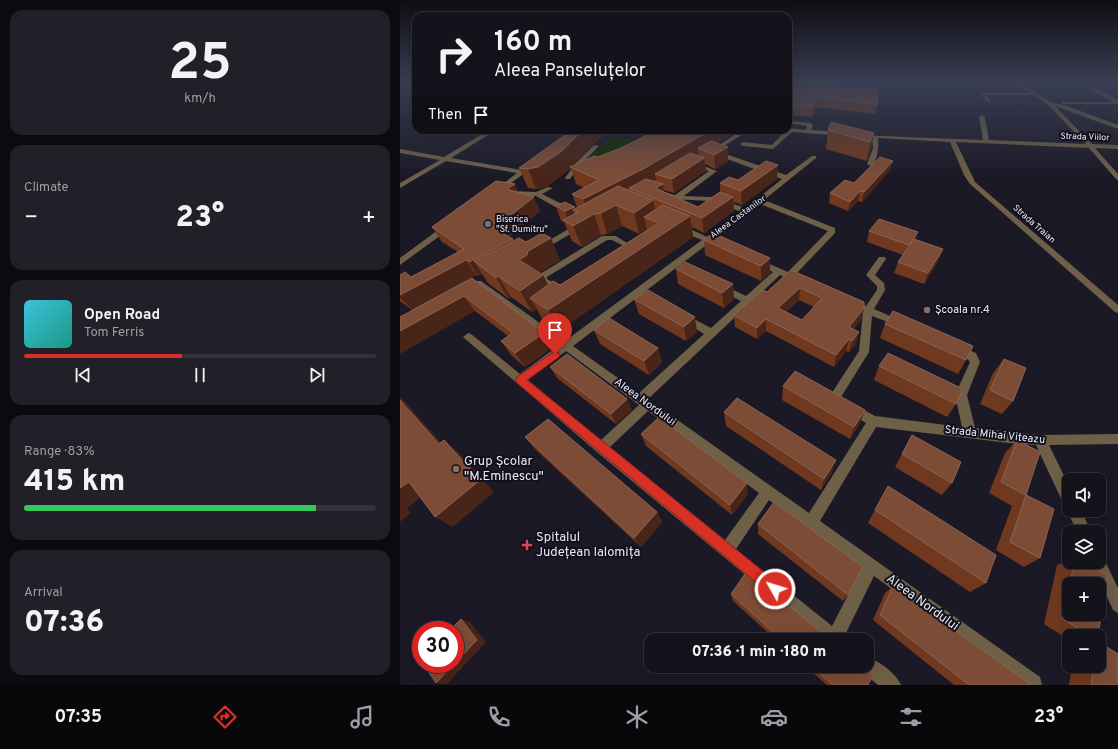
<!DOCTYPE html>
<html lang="en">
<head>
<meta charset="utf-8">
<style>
	body { margin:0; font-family:Overpass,sans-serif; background:#212029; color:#f1f3f6; height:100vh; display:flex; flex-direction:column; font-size:15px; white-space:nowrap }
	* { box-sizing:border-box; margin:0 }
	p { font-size:13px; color:#9d9ea3 }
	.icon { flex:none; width:22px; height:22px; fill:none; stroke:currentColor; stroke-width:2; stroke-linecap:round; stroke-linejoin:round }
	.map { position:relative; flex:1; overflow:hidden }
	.side { display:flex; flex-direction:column; gap:10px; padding:10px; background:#0b0a0f; width:400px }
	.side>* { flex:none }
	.top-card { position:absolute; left:12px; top:12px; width:380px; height:122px; border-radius:12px; box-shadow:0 4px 16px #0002,0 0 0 1px #33323b; background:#14131c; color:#f1f3f6; overflow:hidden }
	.fabs { position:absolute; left:662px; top:473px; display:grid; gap:8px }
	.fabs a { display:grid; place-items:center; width:44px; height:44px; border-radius:8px; background:#14131c; box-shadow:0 4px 16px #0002,0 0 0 1px #33323b; font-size:20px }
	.speed { position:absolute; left:12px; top:621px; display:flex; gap:8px; font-size:20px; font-weight:700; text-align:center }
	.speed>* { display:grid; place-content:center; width:52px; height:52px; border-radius:50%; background:#14131c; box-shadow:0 4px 16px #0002,0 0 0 1px #33323b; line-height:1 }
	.speed .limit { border:6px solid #d22; background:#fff; color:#111 }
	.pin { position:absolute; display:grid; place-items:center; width:34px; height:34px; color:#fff; margin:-41px -17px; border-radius:50% 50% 50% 0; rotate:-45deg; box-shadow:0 0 4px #0007 }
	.pin .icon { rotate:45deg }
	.me { position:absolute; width:44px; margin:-22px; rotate:309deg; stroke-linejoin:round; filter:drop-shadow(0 0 3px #0008) }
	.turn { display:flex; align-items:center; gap:14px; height:84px; padding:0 16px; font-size:18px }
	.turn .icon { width:52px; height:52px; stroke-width:2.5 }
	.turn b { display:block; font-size:28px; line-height:34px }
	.then { display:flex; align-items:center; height:38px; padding:0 16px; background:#0003; gap:8px; font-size:15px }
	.big { font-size:30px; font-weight:800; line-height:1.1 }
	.side .tile { flex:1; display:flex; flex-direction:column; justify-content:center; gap:6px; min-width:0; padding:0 14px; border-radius:12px; background:#212029 }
	.side .dial { align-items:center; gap:0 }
	.dial b { font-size:52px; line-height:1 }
	.song { display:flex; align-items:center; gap:12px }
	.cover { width:48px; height:48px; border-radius:6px; background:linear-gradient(135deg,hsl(190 70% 55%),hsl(170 70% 35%)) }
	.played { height:4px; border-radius:2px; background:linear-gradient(90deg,#d93025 45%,#33323b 45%) }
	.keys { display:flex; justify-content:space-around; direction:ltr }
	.heat { display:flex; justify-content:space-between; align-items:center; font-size:22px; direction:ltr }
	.charge { height:6px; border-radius:3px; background:linear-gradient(90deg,#34c759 83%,#33323b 0) }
	.trip { position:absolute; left:244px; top:633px; width:230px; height:40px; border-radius:12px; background:#14131c; box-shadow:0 4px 16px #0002,0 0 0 1px #33323b; font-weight:800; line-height:40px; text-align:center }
	.menu { display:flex; height:64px; justify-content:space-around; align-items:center; background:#08080b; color:#9d9ea3 }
	.menu .icon { width:28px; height:28px }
	.menu .active { color:#d93025 }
	.menu b { font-size:18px; color:#f1f3f6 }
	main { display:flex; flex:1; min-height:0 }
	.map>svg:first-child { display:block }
	.green { fill:#122c01 }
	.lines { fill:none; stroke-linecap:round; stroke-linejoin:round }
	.minor { fill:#6e6047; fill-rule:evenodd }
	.wall { fill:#70391f; fill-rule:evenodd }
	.shaded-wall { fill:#492418 }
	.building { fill:#7d4c36; stroke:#8e6453; fill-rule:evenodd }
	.route { fill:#d93025; stroke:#8d1f18 }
	.worship-dot { fill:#6b7280; stroke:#12101c; stroke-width:1.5 }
	.education-dot { fill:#8d6e63; stroke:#12101c; stroke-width:1.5 }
	.health-dot { fill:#e0444e; stroke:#12101c; stroke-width:1.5 }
	.labels { text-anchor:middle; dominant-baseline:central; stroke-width:4; stroke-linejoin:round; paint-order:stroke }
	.far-street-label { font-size:9px; fill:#e9e8f2; stroke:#12101c }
	.far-poi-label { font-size:9px; fill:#e9e8f2; stroke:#12101c; text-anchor:start }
	.poi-label { font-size:11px; fill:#e9e8f2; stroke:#12101c; text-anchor:start }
	.street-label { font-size:11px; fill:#e9e8f2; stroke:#12101c }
	.near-poi-label { font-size:13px; fill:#e9e8f2; stroke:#12101c; text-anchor:start }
	.near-street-label { font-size:13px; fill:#e9e8f2; stroke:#12101c }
</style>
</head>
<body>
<main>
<section class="side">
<div class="tile dial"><b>25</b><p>km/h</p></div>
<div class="tile"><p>Climate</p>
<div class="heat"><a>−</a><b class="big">23°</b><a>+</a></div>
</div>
<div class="tile">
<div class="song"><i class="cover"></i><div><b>Open Road</b><p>Tom Ferris</p></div></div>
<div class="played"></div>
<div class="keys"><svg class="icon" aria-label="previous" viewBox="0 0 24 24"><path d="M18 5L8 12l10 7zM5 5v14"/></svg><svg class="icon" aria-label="pause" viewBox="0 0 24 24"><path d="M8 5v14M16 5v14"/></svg><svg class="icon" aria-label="next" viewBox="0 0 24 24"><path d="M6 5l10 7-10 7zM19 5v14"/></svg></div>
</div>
<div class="tile"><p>Range · 83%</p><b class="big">415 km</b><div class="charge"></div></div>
<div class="tile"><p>Arrival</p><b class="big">07:36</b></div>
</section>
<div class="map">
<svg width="718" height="685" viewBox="0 0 718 685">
	<rect width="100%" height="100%" fill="#1b1926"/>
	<path class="green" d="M213,137L244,141L180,164Z"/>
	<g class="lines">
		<path class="minor" d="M614,82H619L651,102L667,106L718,125V129L655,106L692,144L718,145V149L695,148L718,174V180L716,179L689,148L556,142L575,182L718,305V313L715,312L570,184L564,175L550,142L478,138C479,147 478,162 470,166L467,164L473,148L472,138H460L457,136L458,135L583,140L579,117L582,115L585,117L589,140L686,144L647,104L634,95H586L591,102L589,103L581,95L584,93H629Z
			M678,82H684L718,100V104H661L663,102H713Z
			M388,121L411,123L413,126L411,130L442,132L445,134L442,136L392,132L373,149L343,146L340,144L343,142L372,145L388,128L406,130L407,126L388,123Z
			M89,130H96L51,158L121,170L130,164H134V166L99,192L94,191L117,173L46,161L0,188V183L40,160L0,153V149L44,157Z
			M342,130H349L317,151L386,175L412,156H416V158L364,200L435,228V233L395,275L402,280L401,282H395L380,275L248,399L409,513L466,423L430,402L428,399L459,351L463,312L448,305L446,303L451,300L466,306L477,290V286L466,275L479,257H485L486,259L475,275L484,283L485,290L474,309L504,322L506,324L501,327L472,316L469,352L441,397L475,416L562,427L555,395L570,362C566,355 557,356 553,349L554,346L558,345L576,353L580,362L567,395L575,428L640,435L718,434V444L649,445L669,486V510H681L691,532H677L667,510L669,507L664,505L636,445L609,443L476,427L420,521L640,677L642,685H622L474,576L444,637L445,640H424L197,452L63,337L68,333L71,334L120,374L158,346L75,285L74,283L75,281H81L165,341L302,240L278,230V226H284L307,237L342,212L310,201L272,199L261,194L264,192L275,195L309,171L291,165V163L293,162L317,171L284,196L311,197L346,208L382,179L308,152ZM360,204L428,231L427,232L388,272L360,260H354V264L373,272L346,296L325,286H319L318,288L319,290L341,301L311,328L288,316H282L280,318L282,320L304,334L239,393L173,346L309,243L315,244L316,242L314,240ZM166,351L239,405L201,440L128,380ZM248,411L359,493L325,540L210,447ZM369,500L462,568L432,626L336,549Z
			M194,145L199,146L180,165L170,179H166L165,178L176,163Z
			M148,187L153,188L142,194L172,209V213H166L136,196L111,195L108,193L111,191L136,192Z
			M177,224H180L184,226L143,250H140L136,248Z
			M45,225H48L52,227L0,265V258Z
			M202,236H216L232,246L228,248L212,240H207L147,277V279L163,289L164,291L163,293H157L140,282L139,280L140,274Z
			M699,555L703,557L718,588V613L713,610L691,562H699Z
			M467,657C479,661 496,673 501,685H478L461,671L459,666H467Z"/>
	</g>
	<path class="wall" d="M388,82L432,83V86L477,105L475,114L416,107L412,117L389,115V112H388Z
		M164,130H210L193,144L172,166L198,157L223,147L250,134L249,131L251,130H332L328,137L317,143L328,161L315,169L305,164L306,171L274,193L264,190V192L298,207L320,192V183L338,180L377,179L342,205L334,202V211L304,233L292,227L293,237L159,331L142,319L137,309L132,312L111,297L109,299L88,283L82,274L78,276L76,275L19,307L72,278L152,348L125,367L111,355L101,341L108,336L75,311L12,310L0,301V275L11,277L58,252L42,242L32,227L119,193L140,211L109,237L114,240L126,242L160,260L139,273L148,284L160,285L247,230V229L239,234L222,226L207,234L201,235L182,247L172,241L164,222L161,221L156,206L175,207V209L177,207L172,194L184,188L176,184L171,168L146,187L136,189L128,188L119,168L165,134Z
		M428,130L474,133L470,152L467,161L426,149Z
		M490,170L462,202L458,201L448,211L429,203L430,193L454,183Z
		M469,231L516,240L539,260L524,284L494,273L498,262L503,255L467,242Z
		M304,240L370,258V273L361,281L305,255Z
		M276,269L333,284L334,299L324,308L278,284Z
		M391,270L464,308L461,320L453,329L456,344L449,352L446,351L434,367L366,331L357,339L335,327L334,315L367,292ZM399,300L414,307L402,320L386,312Z
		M234,299L297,332L286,341L239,314Z
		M485,324L566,360L558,374L480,338Z
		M194,330L258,348L262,362L249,375L200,344Z
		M604,359L613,401L602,414L580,404L593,373Z
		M479,366L556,404L547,417L474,380Z
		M150,367L227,399L232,410L216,424L157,378Z
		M383,386L460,423L450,439L382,400Z
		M324,412L432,472L421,490L326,426Z
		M241,434L348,494L332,515L246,446Z
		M512,435L552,483L542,495L495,467Z
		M125,437L257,512L262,522L241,547L136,450Z
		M617,440L626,495L640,558L624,567L596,550L612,506L589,493L605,453Z
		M488,486L586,583L570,592L468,523L480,500Z
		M358,524L448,595L443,601L358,534Z
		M669,560V562H684L707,575L698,636H669V640L644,624L657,565ZM669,584H699V614H669Z
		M493,586L630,685H554L473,620L485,593Z
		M331,594L427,637L438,640H376L333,601Z
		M405,666H466L468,685H427Z
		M672,666H699L718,685H669Z"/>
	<path class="shaded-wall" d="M417,97L416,107L412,117L413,107Z
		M183,130H210L193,144L171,168L170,167L171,168L169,170L146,187L136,189L128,169Z
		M311,130H332L328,137L304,151L298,148L299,154L262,176L255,174L256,180L246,186L229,188L230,194L189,216L183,199Z
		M474,133L470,152L467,161L470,142Z
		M328,147V161L315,169L314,155Z
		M304,158L306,171L274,193L272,179Z
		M493,161L490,170L462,202L464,192Z
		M378,165L377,179L342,205L341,191Z
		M115,184L122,198L107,189Z
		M263,184L265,198L255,188Z
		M460,191L458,201L448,211L450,202Z
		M134,197L140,211L103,242L95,227Z
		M333,197L334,211L304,233L302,218Z
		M253,200L258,221L244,217L247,229L239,234L234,213Z
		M216,205L222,226L207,234L201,213Z
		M175,207L176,212L173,210L177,222L170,224L165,211Z
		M194,214L201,235L182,247L173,226Z
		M290,216L293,237L159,331L148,310Z
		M518,232L515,243L506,256L509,245Z
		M151,238L160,260L139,273L119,260L128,251Z
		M113,239L121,253L74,261L82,274L78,276L69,262Z
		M543,249L539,260L524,284L528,273Z
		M370,258V273L361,281V266Z
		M66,260L76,275L12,310L0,297V295Z
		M143,275L154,296L130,298L137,309L132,312L120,291Z
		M98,276L111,297L109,299L96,278Z
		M333,284L334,299L324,308L322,293Z
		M400,288L399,300L377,320L378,308Z
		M64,296L75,311L0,354V331Z
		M464,308L461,320L446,339L449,327Z
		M295,317L297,332L286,341L284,327Z
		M366,319V331L357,339V328Z
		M459,332L456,344L449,352L452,341Z
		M144,333L152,348L125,367L115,353Z
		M449,339L446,351L434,367L436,355Z
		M258,348L262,362L249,375L244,361Z
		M0,396L54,457L39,444L0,400Z
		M227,399L232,410L216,424L211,414Z
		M465,410L460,423L450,439L454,427Z
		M44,440L59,453L94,492L53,527L35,517Z
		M436,460L432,472L421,490L424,479Z
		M9,482L26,493L7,508L11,513L0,522V488Z
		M347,483L348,494L332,515L330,505Z
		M257,512L262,522L241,547L234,538Z
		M61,619L70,622L86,642L47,684L36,683L54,664H55Z"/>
	<path class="building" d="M388,82H416L432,83L431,86L479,89L477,105L417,97L413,107L389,105L390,103H388Z
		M431,122L474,133L470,142L428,130Z
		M165,130H183L162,151L138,167L128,169L119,168L171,131Z
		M251,130H311L243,169L183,199L172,194L199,180L170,167L194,156L198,157L223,147L253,132L249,131Z
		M311,141L328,147L314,155L298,148Z
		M290,153L304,158L272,179L255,174Z
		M480,157L493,161L464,192L460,191L450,202L430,193L445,180L454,183Z
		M366,161L378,165L341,191L320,183L329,177L338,180Z
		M246,179L263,184L255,188L298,207L320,192L333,197L302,218L229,188Z
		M96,181L115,184L107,189L134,197L95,227L98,231L113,239L69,262L66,260L0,295V275L5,272L11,277L64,249L32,227Z
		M218,186L253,200L234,213L216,205L201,213L194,214L173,226L163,220L178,212L173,210Z
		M165,202L175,207L165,211L156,206Z
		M263,205L290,216L148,310L130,298L153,281L160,285L259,223L244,217Z
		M479,219L518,232L509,245L469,231Z
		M142,233L151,238L128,251L127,255L119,260L143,275L120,291L98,276L96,278L74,261L119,238L126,242Z
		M313,233L370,258L361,266L304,240Z
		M514,239L543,249L528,273L498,262Z
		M285,262L333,284L322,293L276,269Z
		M391,270L464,302V308L449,327L459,332L452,341L449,339L436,355L366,319L357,328L334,315L362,290L367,292ZM400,288L422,298L402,320L378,308Z
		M72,278L144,333L115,353L101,341L113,333L64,296L0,331V317Z
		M248,290L295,317L284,327L234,299Z
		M493,311L573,346L566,360L485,324Z
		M209,318L258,348L244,361L194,330Z
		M488,353L563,389L556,404L479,366Z
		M167,354L227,399L211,414L150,367Z
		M604,359L626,368L613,401L590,390Z
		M395,371L465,410L454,427L383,386Z
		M337,398L436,460L424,479L324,412Z
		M0,400L39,444L44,440L80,480L35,517L9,482L0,488Z
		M259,417L347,483L330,505L241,434Z
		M148,419L257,512L234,538L125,437Z
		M512,435L561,462L552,483L502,454Z
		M617,440L640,452L626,495L601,482Z
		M488,486L596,555L586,583L475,510Z
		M626,495L654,509L640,558L610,542Z
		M374,502L463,567L448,595L358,524Z
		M674,562H684L707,575L698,636H690L663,619L669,590V614H699V584H670Z
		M347,571L427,637H435L438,640H382L331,594Z
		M493,586L630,684V685H569L480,615Z
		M61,619L77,640L55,663V630H50Z
		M699,642L718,654V685H691L694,666H699Z
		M23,664H54L36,683Z
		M411,666H466L467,669L473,675L468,685H433Z"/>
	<linearGradient id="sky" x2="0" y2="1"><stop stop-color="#0f0e15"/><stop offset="0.46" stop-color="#393e52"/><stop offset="1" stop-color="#393e52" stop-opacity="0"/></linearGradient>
	<rect width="718" height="178" fill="url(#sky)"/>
	<path class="route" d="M155,351L160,354L159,357L127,380L380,585L382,589L380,594L375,596L370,594L117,383L115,380L117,377Z"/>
	<circle class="worship-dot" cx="88" cy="224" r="4"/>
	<g class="education-dot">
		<circle cx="527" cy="310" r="4"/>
		<circle cx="56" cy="469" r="4"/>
	</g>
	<path class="health-dot" d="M125 539h4v4h4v4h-4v4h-4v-4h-4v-4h4z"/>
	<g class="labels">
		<g class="far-street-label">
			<text transform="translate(685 137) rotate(2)">Strada Viilor</text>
			<text transform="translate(338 217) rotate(-36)">Aleea Castanilor</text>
			<text transform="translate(634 224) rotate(41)">Strada Traian</text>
		</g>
		<g class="far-poi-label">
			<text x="96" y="219">Biserica<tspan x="96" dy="10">"Sf. Dumitru"</tspan></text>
		</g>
		<g class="poi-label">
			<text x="535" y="310">Școala nr.4</text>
		</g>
		<g class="street-label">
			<text transform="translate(245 402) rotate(36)">Aleea Nordului</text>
			<text transform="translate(595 435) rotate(6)">Strada Mihai Viteazu</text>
		</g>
		<g class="near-poi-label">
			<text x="64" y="462">Grup Școlar<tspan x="64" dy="15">"M.Eminescu"</tspan></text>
			<text x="136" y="538">Spitalul<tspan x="136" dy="15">Județean Ialomița</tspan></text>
		</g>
		<g class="near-street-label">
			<text transform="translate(522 603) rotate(36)">Aleea Nordului</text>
		</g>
	</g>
</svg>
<div class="fabs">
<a><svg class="icon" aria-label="sound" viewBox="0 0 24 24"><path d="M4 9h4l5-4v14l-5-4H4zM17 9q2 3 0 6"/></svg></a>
<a><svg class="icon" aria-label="layers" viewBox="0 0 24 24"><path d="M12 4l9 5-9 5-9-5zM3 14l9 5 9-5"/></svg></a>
<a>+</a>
<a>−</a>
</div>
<div class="speed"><div class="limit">30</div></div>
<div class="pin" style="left:155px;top:354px;background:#d93025"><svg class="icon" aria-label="arrive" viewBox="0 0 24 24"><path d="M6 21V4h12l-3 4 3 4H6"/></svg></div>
<svg class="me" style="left:375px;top:589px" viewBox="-20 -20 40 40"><circle r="17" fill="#d93025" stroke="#fff" stroke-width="3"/><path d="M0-11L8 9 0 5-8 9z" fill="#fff"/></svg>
<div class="trip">07:36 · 1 min · 180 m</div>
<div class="top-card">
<div class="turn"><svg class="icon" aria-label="right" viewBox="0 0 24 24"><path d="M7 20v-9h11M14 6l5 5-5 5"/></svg><div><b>160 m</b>Aleea Panseluțelor</div></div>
<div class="then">Then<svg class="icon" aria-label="arrive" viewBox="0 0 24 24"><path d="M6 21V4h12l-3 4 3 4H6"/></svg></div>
</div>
</div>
</main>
<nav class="menu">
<b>07:35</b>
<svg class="icon active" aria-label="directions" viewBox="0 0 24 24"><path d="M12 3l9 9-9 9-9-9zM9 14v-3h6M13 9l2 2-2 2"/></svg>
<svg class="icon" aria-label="music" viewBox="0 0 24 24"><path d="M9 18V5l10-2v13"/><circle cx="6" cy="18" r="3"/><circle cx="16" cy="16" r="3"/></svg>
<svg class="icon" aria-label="phone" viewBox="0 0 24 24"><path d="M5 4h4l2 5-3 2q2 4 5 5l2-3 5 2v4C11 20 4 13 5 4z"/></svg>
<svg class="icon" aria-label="climate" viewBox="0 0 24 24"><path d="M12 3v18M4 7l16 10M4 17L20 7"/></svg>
<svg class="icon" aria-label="car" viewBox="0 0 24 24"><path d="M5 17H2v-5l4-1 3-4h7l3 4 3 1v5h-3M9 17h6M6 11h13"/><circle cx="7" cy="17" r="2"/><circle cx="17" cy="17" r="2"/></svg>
<svg class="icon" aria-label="filters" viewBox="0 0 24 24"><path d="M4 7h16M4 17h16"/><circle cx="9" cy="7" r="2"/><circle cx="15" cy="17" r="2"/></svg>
<b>23°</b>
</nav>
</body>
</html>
